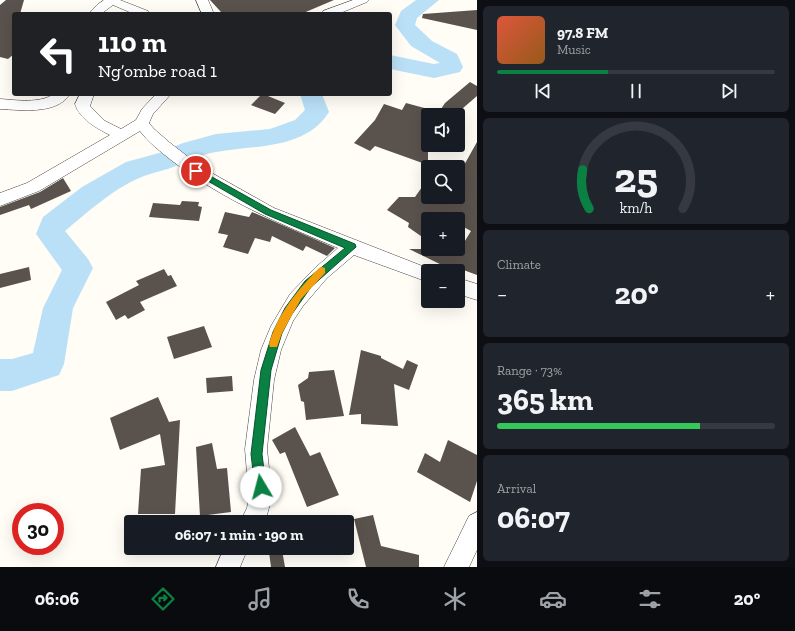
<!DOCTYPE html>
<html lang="en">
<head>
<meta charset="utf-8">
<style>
	body { margin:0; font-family:"Zilla Slab",serif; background:#20242c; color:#f1f3f6; height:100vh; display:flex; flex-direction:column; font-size:15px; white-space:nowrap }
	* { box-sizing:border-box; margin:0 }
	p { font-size:13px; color:#9ea1a6 }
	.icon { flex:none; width:22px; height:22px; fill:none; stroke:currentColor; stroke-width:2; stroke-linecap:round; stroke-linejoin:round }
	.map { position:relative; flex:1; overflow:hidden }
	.sheet { display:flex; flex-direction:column; gap:6px; padding:6px; background:#0d0f14; width:318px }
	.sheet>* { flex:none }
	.banner { position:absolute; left:12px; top:12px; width:380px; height:84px; border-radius:4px; box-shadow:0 4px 16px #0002; background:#202124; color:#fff; overflow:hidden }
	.controls { position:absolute; left:421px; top:108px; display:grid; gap:8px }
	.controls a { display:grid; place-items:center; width:44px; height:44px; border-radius:4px; background:#171b24; box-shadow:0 4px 16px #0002; font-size:20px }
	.speed { position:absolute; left:12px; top:503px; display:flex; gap:8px; font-size:20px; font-weight:700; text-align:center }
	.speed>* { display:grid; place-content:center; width:52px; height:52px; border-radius:50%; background:#171b24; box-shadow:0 4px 16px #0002; line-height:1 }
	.speed .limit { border:6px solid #d22; background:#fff; color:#111 }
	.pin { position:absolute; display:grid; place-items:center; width:34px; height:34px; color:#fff; margin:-17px; border:2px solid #fff; border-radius:50%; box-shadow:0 1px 4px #0007 }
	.me { position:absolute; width:44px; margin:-22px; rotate:352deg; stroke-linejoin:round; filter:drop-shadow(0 0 3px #0008) }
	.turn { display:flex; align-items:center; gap:14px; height:84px; padding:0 20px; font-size:18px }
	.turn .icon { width:52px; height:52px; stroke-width:2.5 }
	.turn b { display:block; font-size:28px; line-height:34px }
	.big { font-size:30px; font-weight:700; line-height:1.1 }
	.sheet .card { flex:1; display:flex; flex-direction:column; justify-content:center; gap:6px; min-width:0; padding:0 14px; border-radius:6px; background:#20242c }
	.sheet .dial { align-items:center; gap:0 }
	.dial svg { height:104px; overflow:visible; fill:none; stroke:#363941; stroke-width:7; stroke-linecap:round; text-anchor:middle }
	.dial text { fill:#f1f3f6; stroke:none }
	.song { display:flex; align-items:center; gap:12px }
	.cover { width:48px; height:48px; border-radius:6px; background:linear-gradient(135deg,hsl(10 70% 55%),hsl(30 70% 35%)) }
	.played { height:4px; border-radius:2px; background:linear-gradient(90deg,#0b8043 40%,#363941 40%) }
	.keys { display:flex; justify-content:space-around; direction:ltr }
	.heat { display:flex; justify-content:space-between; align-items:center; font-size:22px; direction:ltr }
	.charge { height:6px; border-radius:3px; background:linear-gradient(90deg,#34c759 73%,#363941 0) }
	.trip { position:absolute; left:124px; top:515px; width:230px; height:40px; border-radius:4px; background:#171b24; box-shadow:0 4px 16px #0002; font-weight:700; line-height:40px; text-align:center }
	.tabs { display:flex; height:64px; justify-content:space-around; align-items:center; background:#090b0e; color:#9ea1a6 }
	.tabs .icon { width:28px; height:28px }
	.tabs .active { color:#0b8043 }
	.tabs b { font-size:18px; color:#f1f3f6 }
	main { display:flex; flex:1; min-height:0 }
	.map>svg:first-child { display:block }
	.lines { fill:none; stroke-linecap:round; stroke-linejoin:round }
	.river { fill:#b9e0f7; fill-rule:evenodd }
	.building { fill:#5a524d }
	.street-casing { stroke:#444; stroke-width:1 }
	.street { fill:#fff; fill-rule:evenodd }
	.route { fill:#0b8043; stroke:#07532c }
	.slow { fill:#f59e0b }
</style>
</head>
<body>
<main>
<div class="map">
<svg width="477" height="567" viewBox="0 0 477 567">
	<rect width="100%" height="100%" fill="#fffdf5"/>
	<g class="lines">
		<path class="river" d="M416,0H439L417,18L415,25L432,41L457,54L463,67L460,72L434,78L390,69V55L434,64L440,63L411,46L395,25L401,11Z
			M300,94H322L329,112C305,150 255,145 216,152C202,154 190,161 176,166C166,170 155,172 144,176C115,187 89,211 65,231L88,259L93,268L73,308L64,364L59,375L12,391H0V359H12L33,353L43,308L62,270L36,234L43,217L82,187L126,162L159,153L183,143L216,134L270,129L295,120L305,110Z"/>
	</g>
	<path class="building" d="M6,0H24L20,14H14V54L8,59L0,57V5Z
		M210,0H334L301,14H218L221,12Z
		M477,10V30L422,18L423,14Z
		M470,82L477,86V96L455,115H437L445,103Z
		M262,94H263L285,103L275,114L251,105Z
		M406,103L428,109V165L375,146L370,151L354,143L375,120L384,104L402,110Z
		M477,142V275L450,265L448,268L409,249H460L471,231L458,224V219H447L442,216L439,219H428V241L408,227L409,223L387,210L399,197H415L422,187L428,190V197H458V176Z
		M63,178L71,191L31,209L29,205L0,215V207L40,192Z
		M182,201L199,202L198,206L202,207L199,221L149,217L153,203L180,205Z
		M225,212L249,217L252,212L335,248L327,256L306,246L303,251L272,236L270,242L255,238L248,254L223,247L228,235L218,233Z
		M29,267L31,280L0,288V274Z
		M164,269L168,276L171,275L177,286L140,302L145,310L128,319L125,315L116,320L106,302L139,285L136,281Z
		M204,326L212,347L174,359L167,337Z
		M361,350L381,356V358L403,369L407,360L418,365L409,390L394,384L398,426L361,424V414L349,415Z
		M334,370L344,416L306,420L304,402L301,401L298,385L308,378L309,372Z
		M232,376L233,391L207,393L206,378Z
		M158,397L169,422L180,420L175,514H138L141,469L165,465L160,434L120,450L110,418Z
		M295,427L310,456L320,452L339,495L307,507L285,452L280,454L272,440Z
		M448,440L477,455V481L470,502L417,472L425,453L440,462Z
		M212,443L217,469L227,468L231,512L200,516L196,447Z
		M373,515L381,546L419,555V567H366L354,519Z
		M282,550L285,567H271L269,552Z"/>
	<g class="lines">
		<defs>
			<path id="street" d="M104,0H120L148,11L150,14H134L113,5L101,14H88L97,5Z
				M196,0H208L214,14H202Z
				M353,0H369L367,2L338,14H321L323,11Z
				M54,94H70C57,115 21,110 0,109V99C17,100 39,104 54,94Z
				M80,94H94L90,106L105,121L121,129L136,120L142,109L156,94H171L153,114L149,123L154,129L169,142L201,167L274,208L435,271H428V282L354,255L327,278L303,306L293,321L281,350L274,380L267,449L272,497L265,522H240L247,508L249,497L245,449L254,380L261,350L271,326L290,294L315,268L338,248C280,224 221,199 171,160C160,151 148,142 140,131L39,191L0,206V193L27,183L110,135C98,129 79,119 75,104Z
				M458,278L477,284V300L458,294Z
				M477,512V550L469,567H444L469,516Z
				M224,548H248L240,567H216Z"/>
		</defs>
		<use href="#street" class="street-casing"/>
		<use href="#street" class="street"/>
	</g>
	<path class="route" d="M196,168L271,210L355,244L356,247L311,287L292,314L282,333L271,370L262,454L266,487L265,491L261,492L257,491L255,487L251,454L261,370L273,332L285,308L305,281L345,248L265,214L194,173L193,171Z"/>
	<path class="slow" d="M322,267L325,268V273L301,299L282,333L277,347H270L269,344C278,313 297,291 319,268Z"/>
</svg>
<div class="controls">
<a><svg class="icon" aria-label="sound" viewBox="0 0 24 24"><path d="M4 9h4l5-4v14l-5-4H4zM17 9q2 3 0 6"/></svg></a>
<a><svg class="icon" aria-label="search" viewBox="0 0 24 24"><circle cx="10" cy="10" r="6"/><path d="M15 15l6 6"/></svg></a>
<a>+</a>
<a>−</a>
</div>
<div class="speed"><div class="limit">30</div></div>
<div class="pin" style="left:196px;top:171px;background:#d93025"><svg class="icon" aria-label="arrive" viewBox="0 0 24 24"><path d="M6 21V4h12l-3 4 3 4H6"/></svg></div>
<svg class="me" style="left:261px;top:487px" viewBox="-20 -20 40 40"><circle r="19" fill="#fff"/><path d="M0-13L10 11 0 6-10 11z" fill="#0b8043"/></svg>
<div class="trip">06:07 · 1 min · 190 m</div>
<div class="banner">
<div class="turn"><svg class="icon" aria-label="left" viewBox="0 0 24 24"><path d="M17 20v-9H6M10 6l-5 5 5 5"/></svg><div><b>110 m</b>Ng’ombe road 1</div></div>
</div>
</div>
<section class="sheet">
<div class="card">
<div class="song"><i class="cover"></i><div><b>97.8 FM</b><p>Music</p></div></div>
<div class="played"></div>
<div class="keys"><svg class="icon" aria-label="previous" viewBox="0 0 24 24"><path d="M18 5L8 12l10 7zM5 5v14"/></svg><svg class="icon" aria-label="pause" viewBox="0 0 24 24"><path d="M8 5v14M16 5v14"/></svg><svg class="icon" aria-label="next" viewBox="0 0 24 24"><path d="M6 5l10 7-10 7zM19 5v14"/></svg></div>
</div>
<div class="card dial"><svg viewBox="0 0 100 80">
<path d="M14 69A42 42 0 1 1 86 69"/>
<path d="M14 69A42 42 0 0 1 9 39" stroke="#0b8043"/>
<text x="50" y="56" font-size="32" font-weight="700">25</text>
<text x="50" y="72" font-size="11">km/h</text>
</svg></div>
<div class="card"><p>Climate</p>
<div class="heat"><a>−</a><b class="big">20°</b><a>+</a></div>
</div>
<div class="card"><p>Range · 73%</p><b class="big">365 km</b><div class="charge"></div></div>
<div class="card"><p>Arrival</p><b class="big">06:07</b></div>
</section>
</main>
<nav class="tabs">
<b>06:06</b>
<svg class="icon active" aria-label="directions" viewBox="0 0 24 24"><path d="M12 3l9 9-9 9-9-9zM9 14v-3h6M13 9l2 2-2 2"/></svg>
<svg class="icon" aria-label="music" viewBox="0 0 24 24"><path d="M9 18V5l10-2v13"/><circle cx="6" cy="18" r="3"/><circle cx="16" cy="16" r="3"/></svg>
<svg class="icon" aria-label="phone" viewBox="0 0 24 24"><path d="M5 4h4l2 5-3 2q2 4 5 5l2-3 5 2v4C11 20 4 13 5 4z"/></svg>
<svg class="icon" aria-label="climate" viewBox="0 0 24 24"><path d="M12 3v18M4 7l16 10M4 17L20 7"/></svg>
<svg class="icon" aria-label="car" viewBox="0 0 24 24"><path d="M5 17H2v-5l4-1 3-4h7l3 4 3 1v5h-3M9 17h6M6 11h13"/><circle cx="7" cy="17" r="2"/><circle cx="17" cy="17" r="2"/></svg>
<svg class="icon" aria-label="filters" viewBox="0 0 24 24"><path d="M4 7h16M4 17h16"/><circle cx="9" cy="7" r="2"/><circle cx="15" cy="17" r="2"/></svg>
<b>20°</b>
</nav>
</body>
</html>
